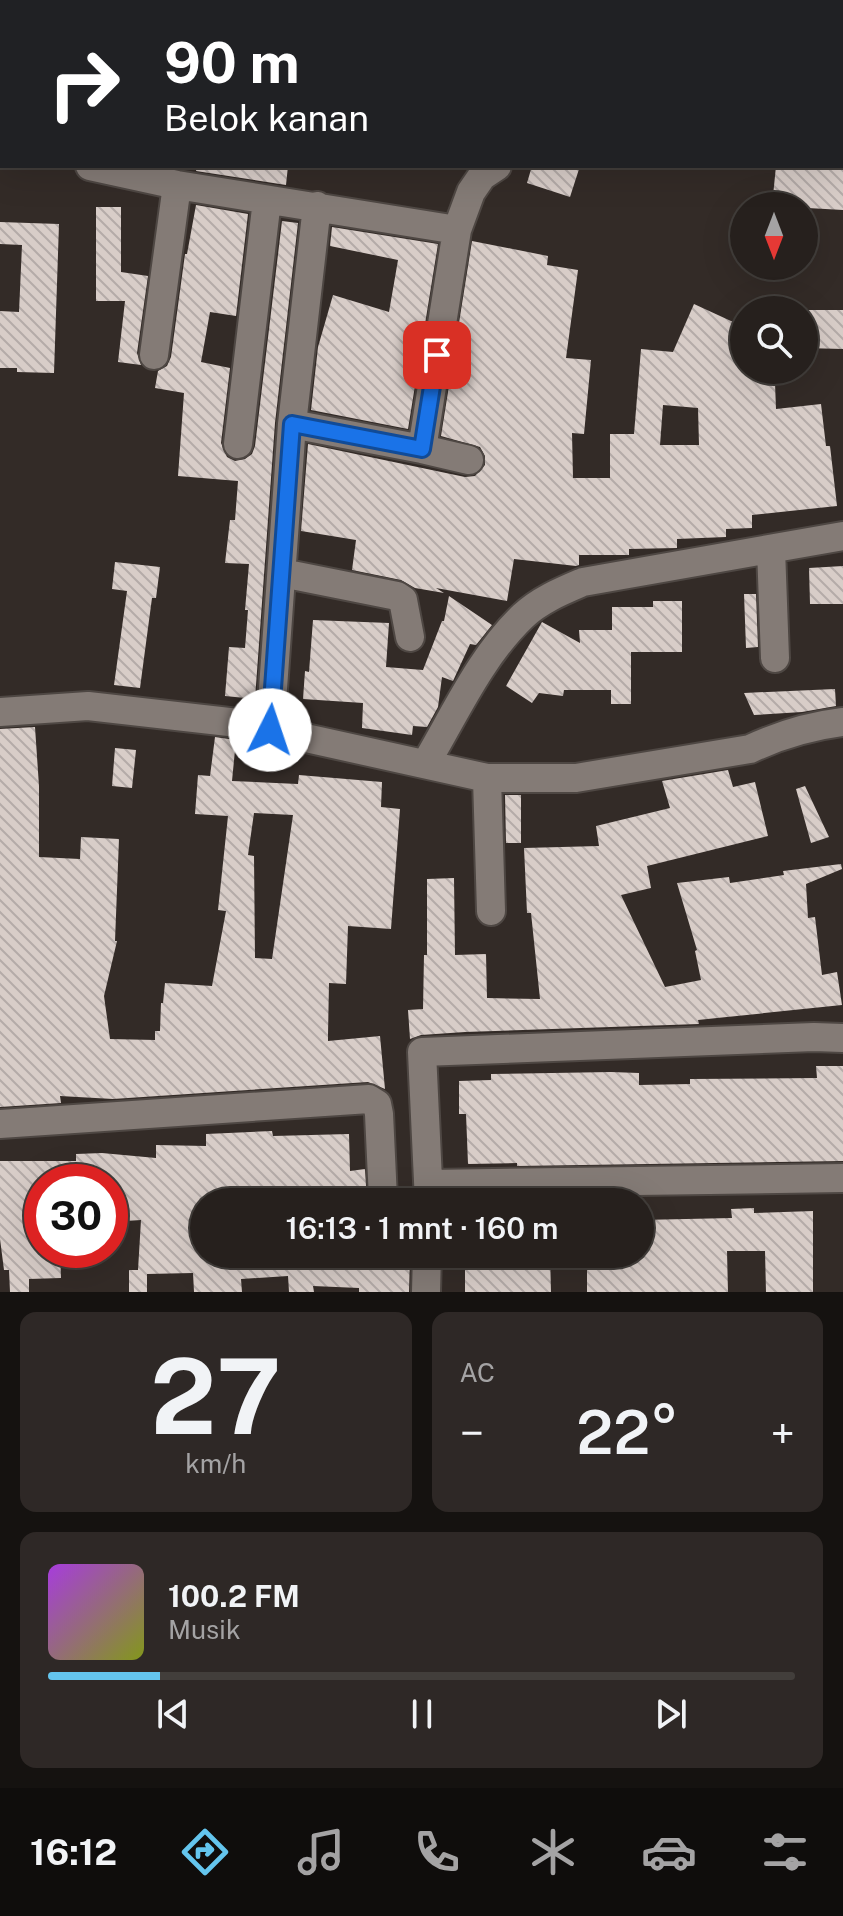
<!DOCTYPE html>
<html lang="id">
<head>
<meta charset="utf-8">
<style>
	body { margin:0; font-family:"Public Sans",sans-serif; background:#2e2826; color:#f1f3f6; height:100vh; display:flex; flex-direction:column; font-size:30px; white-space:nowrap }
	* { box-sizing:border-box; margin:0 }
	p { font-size:26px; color:#a4a3a4 }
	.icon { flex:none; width:44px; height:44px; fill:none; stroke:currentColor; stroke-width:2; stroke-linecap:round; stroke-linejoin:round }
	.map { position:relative; height:1292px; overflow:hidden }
	.details { display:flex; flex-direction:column; gap:20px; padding:20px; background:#151210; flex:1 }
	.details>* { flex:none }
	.guide { position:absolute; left:0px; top:0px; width:844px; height:168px; box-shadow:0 8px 32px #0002,0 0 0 2px #423e3b; background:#202124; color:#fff; overflow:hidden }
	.needle { width:52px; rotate:180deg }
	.buttons { position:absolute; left:730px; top:192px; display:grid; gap:16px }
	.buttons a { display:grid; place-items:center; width:88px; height:88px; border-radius:50%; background:#26201d; box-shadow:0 8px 32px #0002,0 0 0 2px #423e3b; font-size:40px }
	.speed { position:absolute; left:24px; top:1164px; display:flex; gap:16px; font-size:40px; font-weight:700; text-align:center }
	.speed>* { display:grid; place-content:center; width:104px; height:104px; border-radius:50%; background:#26201d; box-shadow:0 8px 32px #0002,0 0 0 2px #423e3b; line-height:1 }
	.speed .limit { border:12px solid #d22; background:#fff; color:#111 }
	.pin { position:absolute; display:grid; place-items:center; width:68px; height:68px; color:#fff; margin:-34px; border-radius:16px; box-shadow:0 4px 12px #0006 }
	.me { position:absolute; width:88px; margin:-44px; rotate:4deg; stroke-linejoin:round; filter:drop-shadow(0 0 6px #0008) }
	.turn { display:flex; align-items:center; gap:28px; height:168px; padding:0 32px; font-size:36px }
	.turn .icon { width:104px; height:104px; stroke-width:2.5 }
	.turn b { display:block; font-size:56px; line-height:68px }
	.big { font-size:60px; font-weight:600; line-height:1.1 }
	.details .card { flex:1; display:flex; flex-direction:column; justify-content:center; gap:12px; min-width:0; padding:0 28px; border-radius:16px; background:#2e2826 }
	.details .dial { align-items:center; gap:0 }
	.dial b { font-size:104px; line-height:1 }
	.song { display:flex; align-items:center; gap:24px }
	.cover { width:96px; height:96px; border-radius:12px; background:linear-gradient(135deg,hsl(280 70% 55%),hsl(70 70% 35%)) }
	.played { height:8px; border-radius:4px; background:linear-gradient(90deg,#64c5ee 15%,#423e3b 15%) }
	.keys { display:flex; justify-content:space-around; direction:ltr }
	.heat { display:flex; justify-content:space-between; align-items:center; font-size:44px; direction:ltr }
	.details .tiles { flex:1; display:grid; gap:20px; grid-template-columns:1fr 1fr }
	.card:last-child { grid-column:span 2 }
	.trip { position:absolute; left:190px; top:1188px; width:464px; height:80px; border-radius:40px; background:#26201d; box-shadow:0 8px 32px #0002,0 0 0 2px #423e3b; font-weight:600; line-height:80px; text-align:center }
	.tabs { display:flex; height:128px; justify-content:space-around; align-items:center; background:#0f0d0c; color:#a4a3a4 }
	.tabs .icon { width:56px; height:56px }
	.tabs .on { color:#64c5ee }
	.tabs b { font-size:36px; color:#f1f3f6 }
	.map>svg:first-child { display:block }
	.building { fill:url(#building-back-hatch); fill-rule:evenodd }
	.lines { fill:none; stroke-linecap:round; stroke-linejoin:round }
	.minor-casing { stroke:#4e4743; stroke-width:32 }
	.minor { stroke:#847b76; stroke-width:28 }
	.route-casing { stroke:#114b97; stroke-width:20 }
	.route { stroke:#1a73e8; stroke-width:14 }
</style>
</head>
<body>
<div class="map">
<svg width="843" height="1292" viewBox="0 0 843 1292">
	<defs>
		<pattern id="building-back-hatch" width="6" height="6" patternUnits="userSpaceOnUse" patternTransform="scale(2)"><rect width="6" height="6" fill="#d8cdc8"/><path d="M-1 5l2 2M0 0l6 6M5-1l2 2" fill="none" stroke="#b4aba8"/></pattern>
	</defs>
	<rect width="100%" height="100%" fill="#332b27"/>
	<path class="building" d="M197,166H288L286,185L196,171Z
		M532,166H580L570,197L527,183Z
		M776,166H843V210L772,206Z
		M196,205L248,214L236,316L210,312L201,362L230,368L221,443L227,457L235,461L245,459L252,454L255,446L282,221L298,223L275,423L255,699L225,696L229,647L245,648L248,610H245L249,564L225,563L230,520H235L238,481L178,476L184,393L155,388L158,371L167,366L171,357L185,254H187Z
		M96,207H121V272L148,276L137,353L141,365L118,362L125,301H96Z
		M0,222L59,224L54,373L17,372V368H0V311L19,312L22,245L0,244Z
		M332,227L438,244L408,429L311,410L318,347L333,295L389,312L398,260L330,246Z
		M472,241L548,256L547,265L578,270L566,358L591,360L584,434L572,433L573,478H610V434H634L641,349L673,352L694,304L744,327V370H765L766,384L775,383L776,409L821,404L826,446H830L837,506L752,515V528L726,529V537L677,539V548L629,549V555H579V565L576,566L514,559L507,601L436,588L444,593L415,588L401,580L352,570L356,540L301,531L308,444L465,477L475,476L485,465V456L480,447L441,436ZM663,405L698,408L699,445H660Z
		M804,310H843V349L804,348Z
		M115,562L160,567L156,598H152L140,688L114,685L127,591L112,589Z
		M843,566V604H810L809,568Z
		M744,594H756L758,647L746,648Z
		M449,596L492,625L476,645L470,644L453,681L442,677L438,707L427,727L413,726L412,735L362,728L363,703L303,699L305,671L309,672L313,620L389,623L386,667L423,670L442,621H444Z
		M653,601H682V652H631V704H611V690H564L563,696L539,693L532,703L506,686L542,622L580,643L579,630H612V607H653Z
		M835,689L836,706L802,712L754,715L744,693Z
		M35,727L39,786V857L80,859L81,837L119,839L115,941H117L104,996L110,1039L155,1040V1031H160L161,1003H163L165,983L212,986L226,911L218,910L228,816L195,814L198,775L210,776L215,737L236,740L232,781L298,784L299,775L382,782L381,807L400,809L391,929L348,926L346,984L329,983L328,1035V1041L380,1036L385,1089L368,1082L113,1099L60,1096L61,1103L0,1107V729ZM254,813L293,815L272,959L255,958L254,856L248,855Z
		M115,748L136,750L132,788L112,786Z
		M728,770L733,787L755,782L768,836L647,866L651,888L621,895L665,987L701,980L695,951L697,950L677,883L729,877L730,883L784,875L783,871L841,864L842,869L806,884L808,918L815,917L822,975L837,972L842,1005L698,1020L699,1024L465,1032L421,1035L410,1039L408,1010L423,1009L424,955H427V879L454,878L455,955L486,954L487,998L540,999L531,913H527L524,848L599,846L596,826L670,808L662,781Z
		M805,786L829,837L811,843L796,789Z
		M505,795H521V843H506Z
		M816,1066H843V1161L517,1166V1163L468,1164L466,1114H459V1081L491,1080V1074L611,1072L639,1073V1085L690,1084V1079L817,1078Z
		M272,1131L273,1136L349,1134L350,1171L365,1169L367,1202L197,1204L200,1256L371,1254V1256L410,1257L409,1292H359V1288L313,1286L314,1292H289L288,1276L241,1279L242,1292H194L193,1273L147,1274V1292H129V1270H138L141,1220L110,1222V1182H42V1250H60L61,1278L29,1279V1292H10L9,1270H4L0,1239V1161H76V1154L102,1153L156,1158V1145L206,1146V1134Z
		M754,1208V1213L813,1211V1292H766L765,1251H727L728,1292H587V1262L640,1260V1220L732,1218L731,1209Z
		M504,1254H550L551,1292H465V1259H504Z"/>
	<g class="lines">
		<defs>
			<path id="minor" d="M260,0V2
				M590,2V0
				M702,2L703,0
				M0,150H2
				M90,166L177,185L457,230
				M154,355L177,185
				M292,424L422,449L457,230L471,192L482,176L497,166
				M238,444L267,200
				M422,449L469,460
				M771,549L775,658
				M282,573L397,596L403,600L410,637
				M0,712L88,706L238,723L487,778H576L750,749C780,735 810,726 843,722
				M270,730L292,424L317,206
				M426,763C455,714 481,656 523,616C540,600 562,591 583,582L843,536
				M487,778L491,911
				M0,1124L369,1099L377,1104L379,1114L383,1199
				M429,1184L843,1178
				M429,1202L422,1052L814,1037L843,1038
				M426,1292L427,1254"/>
		</defs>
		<use href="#minor" class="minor-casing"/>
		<use href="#minor" class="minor"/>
	</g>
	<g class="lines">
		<defs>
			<path id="route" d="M270,730L292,424L422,449L437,355"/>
		</defs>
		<use href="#route" class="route-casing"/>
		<use href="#route" class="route"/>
	</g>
</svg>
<div class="buttons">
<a><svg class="needle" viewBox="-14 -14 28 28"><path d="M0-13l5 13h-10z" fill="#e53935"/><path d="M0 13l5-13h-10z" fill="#a4a3a4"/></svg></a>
<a><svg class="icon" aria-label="search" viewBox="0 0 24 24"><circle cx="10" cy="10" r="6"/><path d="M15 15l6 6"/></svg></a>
</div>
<div class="speed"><div class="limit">30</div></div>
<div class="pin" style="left:437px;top:355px;background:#d93025"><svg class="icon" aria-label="arrive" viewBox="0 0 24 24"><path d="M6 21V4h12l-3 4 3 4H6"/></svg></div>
<svg class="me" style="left:270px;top:730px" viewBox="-20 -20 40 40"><circle r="19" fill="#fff"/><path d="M0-13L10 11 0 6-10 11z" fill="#1a73e8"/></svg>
<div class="trip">16:13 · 1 mnt · 160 m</div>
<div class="guide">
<div class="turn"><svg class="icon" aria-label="right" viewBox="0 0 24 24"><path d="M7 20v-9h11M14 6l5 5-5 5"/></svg><div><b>90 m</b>Belok kanan</div></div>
</div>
</div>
<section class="details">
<div class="tiles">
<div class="card dial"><b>27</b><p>km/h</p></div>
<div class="card"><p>AC</p>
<div class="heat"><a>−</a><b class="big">22°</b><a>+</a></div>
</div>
<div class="card">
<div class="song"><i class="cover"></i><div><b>100.2 FM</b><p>Musik</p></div></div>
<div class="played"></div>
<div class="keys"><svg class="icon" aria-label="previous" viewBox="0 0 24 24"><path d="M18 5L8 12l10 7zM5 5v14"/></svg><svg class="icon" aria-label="pause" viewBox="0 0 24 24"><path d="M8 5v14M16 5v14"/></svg><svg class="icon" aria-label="next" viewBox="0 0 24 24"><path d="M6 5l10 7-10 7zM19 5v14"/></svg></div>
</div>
</div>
</section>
<nav class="tabs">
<b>16:12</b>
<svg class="icon on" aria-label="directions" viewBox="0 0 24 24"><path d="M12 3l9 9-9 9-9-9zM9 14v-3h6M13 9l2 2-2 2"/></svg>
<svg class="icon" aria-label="music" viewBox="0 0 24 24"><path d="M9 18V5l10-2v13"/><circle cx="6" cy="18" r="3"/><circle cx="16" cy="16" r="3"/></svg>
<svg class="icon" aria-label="phone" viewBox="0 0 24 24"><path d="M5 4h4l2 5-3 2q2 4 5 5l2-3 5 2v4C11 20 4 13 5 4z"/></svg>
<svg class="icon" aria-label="climate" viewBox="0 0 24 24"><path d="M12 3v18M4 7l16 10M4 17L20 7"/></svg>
<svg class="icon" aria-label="car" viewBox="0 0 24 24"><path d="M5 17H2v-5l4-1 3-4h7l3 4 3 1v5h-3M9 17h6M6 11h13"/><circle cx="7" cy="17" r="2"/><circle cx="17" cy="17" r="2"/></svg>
<svg class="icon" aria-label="filters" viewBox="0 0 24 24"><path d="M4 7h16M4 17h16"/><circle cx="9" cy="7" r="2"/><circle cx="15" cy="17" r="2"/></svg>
</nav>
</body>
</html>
